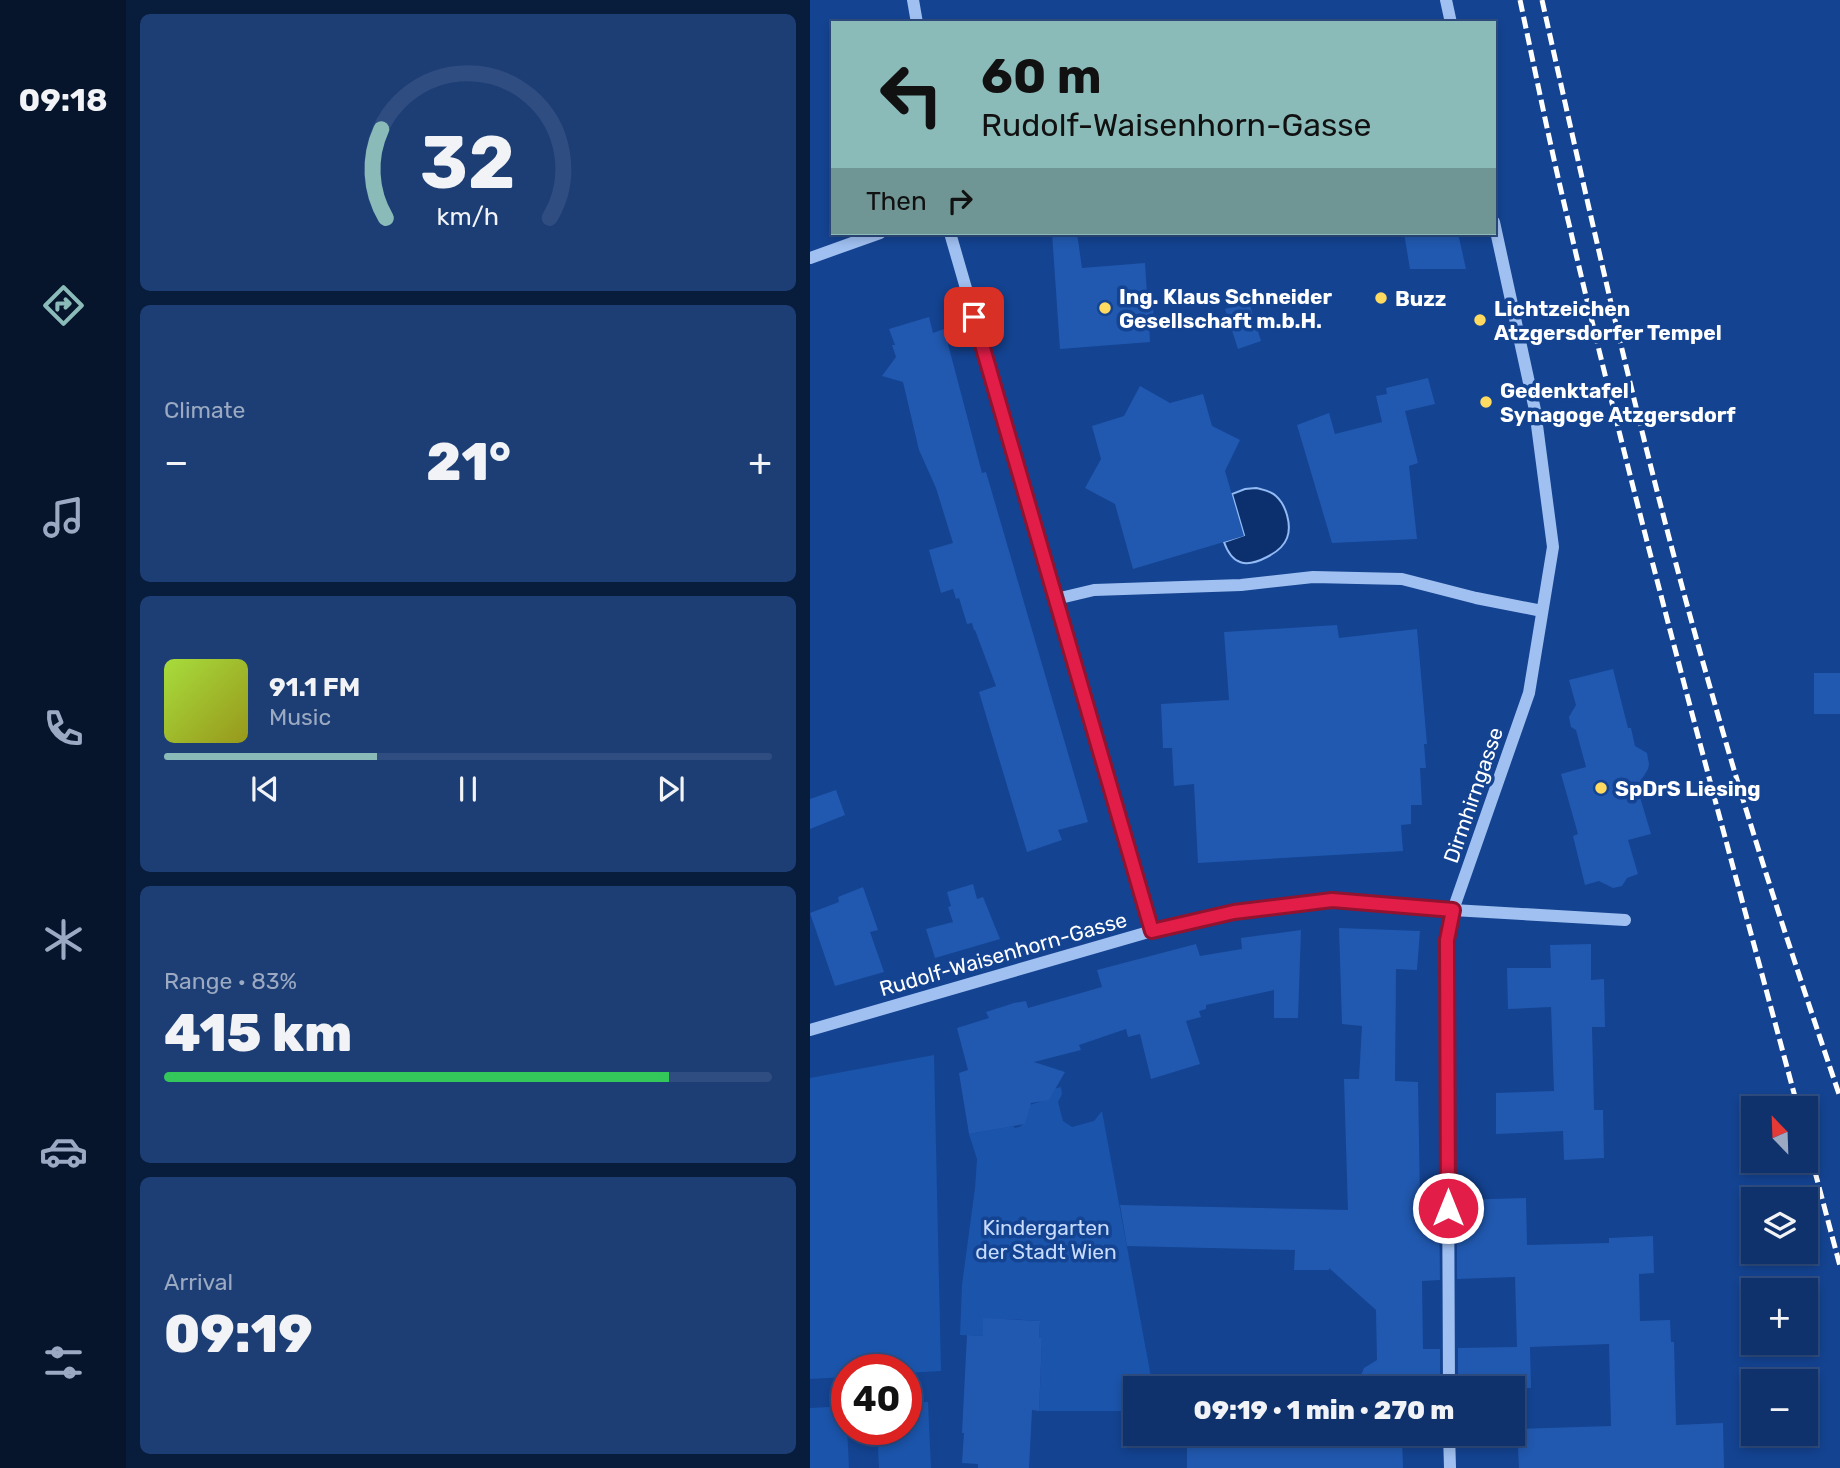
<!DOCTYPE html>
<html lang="en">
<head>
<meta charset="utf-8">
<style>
	body { margin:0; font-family:Rubik,sans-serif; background:#1d3e75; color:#f1f3f6; height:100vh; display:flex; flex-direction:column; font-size:26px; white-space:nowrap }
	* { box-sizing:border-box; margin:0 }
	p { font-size:23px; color:#9baac2 }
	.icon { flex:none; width:38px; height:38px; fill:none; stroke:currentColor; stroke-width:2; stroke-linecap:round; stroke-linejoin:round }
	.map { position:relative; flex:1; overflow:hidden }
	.details { display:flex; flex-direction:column; gap:14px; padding:14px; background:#081c3c; width:684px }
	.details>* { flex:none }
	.hud { position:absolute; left:21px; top:21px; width:665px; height:214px; border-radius:0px; box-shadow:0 4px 10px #0003,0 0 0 2px #2f4d80; background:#8bbbb9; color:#111; overflow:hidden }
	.needle { width:46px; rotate:337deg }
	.buttons { position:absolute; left:931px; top:1096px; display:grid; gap:14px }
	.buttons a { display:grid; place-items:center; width:77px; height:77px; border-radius:0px; background:#0f326d; box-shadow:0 4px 10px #0003,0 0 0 2px #2f4d80; font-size:35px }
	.speed { position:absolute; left:21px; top:1354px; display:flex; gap:14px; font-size:35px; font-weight:700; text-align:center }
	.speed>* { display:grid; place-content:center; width:91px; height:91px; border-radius:50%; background:#0f326d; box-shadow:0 4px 10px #0003,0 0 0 2px #2f4d80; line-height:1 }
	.speed .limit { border:10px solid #d22; background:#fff; color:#111 }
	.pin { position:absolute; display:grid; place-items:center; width:60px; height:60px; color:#fff; margin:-30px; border-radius:14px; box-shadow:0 4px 10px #0006 }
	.me { position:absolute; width:77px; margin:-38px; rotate:0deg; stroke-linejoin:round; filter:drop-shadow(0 0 5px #0008) }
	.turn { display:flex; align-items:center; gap:24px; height:147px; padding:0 35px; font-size:32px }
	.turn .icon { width:91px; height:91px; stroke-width:2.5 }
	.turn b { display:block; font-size:49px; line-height:60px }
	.then { display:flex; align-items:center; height:66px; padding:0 35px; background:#0003; gap:14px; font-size:26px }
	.big { font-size:52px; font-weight:800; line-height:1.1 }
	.details .card { flex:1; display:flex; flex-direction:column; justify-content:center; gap:10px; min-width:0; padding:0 24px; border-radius:10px; background:#1d3e75 }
	.details .dial { align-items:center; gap:0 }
	.dial svg { height:182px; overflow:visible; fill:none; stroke:#2f4d80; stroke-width:7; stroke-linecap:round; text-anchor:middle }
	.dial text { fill:#f1f3f6; stroke:none }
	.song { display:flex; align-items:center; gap:21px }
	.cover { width:84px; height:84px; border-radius:10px; background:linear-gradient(135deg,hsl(80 70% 55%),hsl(60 70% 35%)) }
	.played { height:7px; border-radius:4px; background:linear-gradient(90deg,#8bbbb9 35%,#2f4d80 35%) }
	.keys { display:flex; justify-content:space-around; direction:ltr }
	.heat { display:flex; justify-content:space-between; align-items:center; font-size:38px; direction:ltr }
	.charge { height:10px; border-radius:5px; background:linear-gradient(90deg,#34c759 83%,#2f4d80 0) }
	.trip { position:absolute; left:313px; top:1376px; width:402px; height:70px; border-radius:0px; background:#0f326d; box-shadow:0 4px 10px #0003,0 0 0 2px #2f4d80; font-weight:800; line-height:70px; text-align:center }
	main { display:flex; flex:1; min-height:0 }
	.menu { display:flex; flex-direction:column; width:126px; justify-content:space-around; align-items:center; background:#06142c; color:#9baac2 }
	.menu .icon { width:49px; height:49px }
	.menu .current { color:#8bbbb9 }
	.menu b { font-size:32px; color:#f1f3f6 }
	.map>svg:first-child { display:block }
	.green { fill:#1b54ab }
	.water { fill:#0c306d; stroke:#92baf4; stroke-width:2 }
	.building { fill:#2159b0 }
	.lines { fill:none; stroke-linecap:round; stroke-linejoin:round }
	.minor { stroke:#a0c0f1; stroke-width:12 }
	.rail { stroke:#fff; stroke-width:5; stroke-dasharray:12 5; stroke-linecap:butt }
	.route-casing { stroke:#92132f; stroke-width:18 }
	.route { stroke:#e11d48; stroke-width:12 }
	.poi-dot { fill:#ffda60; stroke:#144391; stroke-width:2.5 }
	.labels { text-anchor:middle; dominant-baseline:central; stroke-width:7; stroke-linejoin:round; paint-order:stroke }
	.poi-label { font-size:21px; font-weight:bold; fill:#fff; stroke:#144391; text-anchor:start }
	.street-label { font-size:21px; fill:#fff; stroke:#144391 }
	.park-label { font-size:21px; fill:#c7dcfc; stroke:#144391 }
</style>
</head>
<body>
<main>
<nav class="menu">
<b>09:18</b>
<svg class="icon current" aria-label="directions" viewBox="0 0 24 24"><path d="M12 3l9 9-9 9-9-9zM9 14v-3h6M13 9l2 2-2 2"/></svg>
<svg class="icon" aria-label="music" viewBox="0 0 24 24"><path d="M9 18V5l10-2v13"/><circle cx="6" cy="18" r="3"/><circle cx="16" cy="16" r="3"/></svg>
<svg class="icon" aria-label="phone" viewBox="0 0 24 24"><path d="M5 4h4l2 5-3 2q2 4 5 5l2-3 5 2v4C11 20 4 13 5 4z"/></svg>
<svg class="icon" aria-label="climate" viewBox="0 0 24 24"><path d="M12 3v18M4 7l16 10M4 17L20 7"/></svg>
<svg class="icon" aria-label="car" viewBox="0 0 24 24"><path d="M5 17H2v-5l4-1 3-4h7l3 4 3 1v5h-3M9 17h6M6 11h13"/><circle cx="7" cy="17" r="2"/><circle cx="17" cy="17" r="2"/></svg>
<svg class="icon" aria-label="filters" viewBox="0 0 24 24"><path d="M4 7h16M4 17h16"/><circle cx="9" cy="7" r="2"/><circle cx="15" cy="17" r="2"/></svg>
</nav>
<section class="details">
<div class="card dial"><svg viewBox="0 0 100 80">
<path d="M14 69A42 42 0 1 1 86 69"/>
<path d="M14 69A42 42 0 0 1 12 30" stroke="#8bbbb9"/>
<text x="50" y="56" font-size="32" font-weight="700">32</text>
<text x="50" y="72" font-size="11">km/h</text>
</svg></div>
<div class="card"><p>Climate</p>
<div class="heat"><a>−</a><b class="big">21°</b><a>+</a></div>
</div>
<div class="card">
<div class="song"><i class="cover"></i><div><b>91.1 FM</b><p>Music</p></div></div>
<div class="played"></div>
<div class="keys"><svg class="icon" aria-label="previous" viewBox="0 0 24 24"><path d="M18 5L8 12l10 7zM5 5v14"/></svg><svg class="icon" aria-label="pause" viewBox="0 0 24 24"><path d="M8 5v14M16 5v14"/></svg><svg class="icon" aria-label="next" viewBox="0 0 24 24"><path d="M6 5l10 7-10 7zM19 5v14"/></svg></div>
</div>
<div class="card"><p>Range · 83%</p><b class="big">415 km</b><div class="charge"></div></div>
<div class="card"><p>Arrival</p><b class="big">09:19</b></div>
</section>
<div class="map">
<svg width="1030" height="1468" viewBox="0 0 1030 1468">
	<rect width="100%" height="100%" fill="#144391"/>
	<path class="green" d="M124,1055L131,1371L96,1373V1370H37V1377L0,1379V1078Z
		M251,1087L252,1094L248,1102L253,1121L262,1127L284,1121L292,1111L343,1388H326L325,1411H229L232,1339L229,1338L230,1321L196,1319L195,1337L150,1335L152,1285L165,1188L167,1159L159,1134L203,1126L205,1128C218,1126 216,1117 213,1107L232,1101L243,1089Z
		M118,1402L121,1468H69L67,1430H96V1403Z
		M36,1406L39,1468H0V1408Z"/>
	<path class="water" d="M446,488C454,490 461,491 466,496C476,505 482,525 477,538C474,546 465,553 457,557C436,568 422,565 414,542L434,535L422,494L435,489Z"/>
	<path class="building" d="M242,233H267L272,268L335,263L337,294H342L344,322L339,323L340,342L250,349Z
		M594,233H648L656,269H600Z
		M439,302L451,341L428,349L415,309Z
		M119,317L123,333L134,329L172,473L176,472L278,822L248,830L252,840L217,852L169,692L186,686L165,630H164L162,623L157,624L149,598L146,599L143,589L131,593L119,550L143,543L126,488L109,450L93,382L72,376L86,357L82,345H85L79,329Z
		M618,378L625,404L595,411L608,463L599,466L607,539L522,543L487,425L519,413L525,434L572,422L566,396L577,394L576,388Z
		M330,386L360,403L393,394L402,426L430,440L415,471L434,536L323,569L305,504L275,488L291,459L282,426L314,416Z
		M527,625L529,638L607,629L617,744H614L616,768H610L612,805H601V824L591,825L593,851L388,863L384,784L364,786L362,748H353L351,704L419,700L414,632Z
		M803,669L818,728H821L825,746L837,753L839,764L838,769L827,787L841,834L818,840L828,874L817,878L812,886L803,888L789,881L775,885L763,836L768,834L751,774L776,767L766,730L761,727L759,717L766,705L759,680Z
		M1004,673H1030V714H1004Z
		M26,790L35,815L0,829V799Z
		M163,884L167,899L173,897L190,939L125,958L116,929L143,922L138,907L141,906L137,892Z
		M53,887L68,930L60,932L74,972L25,986L0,913L29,902L28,897Z
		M529,928L610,931L607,970L586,969L585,1081L608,1082L610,1201H629L630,1280L612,1281L613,1349H630V1388H546L554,1368L567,1360L566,1310L519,1268V1270H484L485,1250L317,1246L310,1205L538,1210L534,1079H549L552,1026L532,1024Z
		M491,930L488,1018H464V990L396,1005V1009L389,1011L391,1017L376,1021L390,1064L341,1079L330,1034L318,1037L316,1029L269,1045L271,1050L224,1062L255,1072L239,1100L221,1103L215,1124L159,1134L149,1073L158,1070L147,1028L179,1018L176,1012L204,1003L216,1001L218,1008L292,987L287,970L386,944L390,956L432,949L431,938Z
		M781,944V980L794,979L795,1027H782L784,1110H793L794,1158L754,1160L753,1131L686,1134V1093L744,1091L741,1007L698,1009L697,968H741L740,945Z
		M716,1198L717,1245L799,1243V1238L843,1236L844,1273L829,1274L830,1321L860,1320L861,1342H864L866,1425L913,1423L914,1468H709L707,1429L801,1426L799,1344L720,1347L721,1388H648V1348L707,1347L705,1277L647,1279V1200Z
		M173,1318L230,1321L229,1338H232L229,1411L222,1410L219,1468H168V1464L152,1463L154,1433H152L157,1335L173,1336Z
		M430,1433H455V1441L592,1438L593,1468H377V1444L430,1442Z"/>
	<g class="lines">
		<path class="minor" d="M103,0L107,23
			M636,0L641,23
			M140,233L342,931
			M0,258L70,233
			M246,599L284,590L431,585L503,577L592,579L666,598L732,611
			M0,1030L342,931L424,911L522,900L643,910L815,920
			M639,1388L637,940L643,910L719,693L743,547L725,410L684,222
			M639,1433L640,1468"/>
		<path class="rail" d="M710,0C726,75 741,150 759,224C828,521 909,814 988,1108
			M732,0C784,232 836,465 902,694C940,829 985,964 1030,1097
			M996,1138L1030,1266"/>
	</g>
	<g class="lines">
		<defs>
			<path id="route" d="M164,317L342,931L424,912L522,900L643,910L637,940L638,1208"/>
		</defs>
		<use href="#route" class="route-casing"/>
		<use href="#route" class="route"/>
	</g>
	<g class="poi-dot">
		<circle cx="571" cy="298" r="7"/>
		<circle cx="295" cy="308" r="7"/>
		<circle cx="670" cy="320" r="7"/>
		<circle cx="676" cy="402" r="7"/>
		<circle cx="791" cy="788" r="7"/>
	</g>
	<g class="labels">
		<g class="poi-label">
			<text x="309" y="296">Ing. Klaus Schneider<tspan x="309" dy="24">Gesellschaft m.b.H.</tspan></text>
			<text x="585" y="298">Buzz</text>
			<text x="684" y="308">Lichtzeichen<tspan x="684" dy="24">Atzgersdorfer Tempel</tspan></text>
			<text x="690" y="390">Gedenktafel<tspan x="690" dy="24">Synagoge Atzgersdorf</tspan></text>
			<text x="805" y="788">SpDrS Liesing</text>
		</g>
		<g class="street-label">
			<text transform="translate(663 795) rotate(-71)">Dirmhirngasse</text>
			<text transform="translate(193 954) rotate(-16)">Rudolf-Waisenhorn-Gasse</text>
		</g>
		<g class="park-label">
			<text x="236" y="1227">Kindergarten<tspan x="236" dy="24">der Stadt Wien</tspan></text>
		</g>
	</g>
</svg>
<div class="buttons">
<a><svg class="needle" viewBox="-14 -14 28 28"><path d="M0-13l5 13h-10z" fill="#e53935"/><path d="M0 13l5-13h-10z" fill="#9baac2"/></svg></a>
<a><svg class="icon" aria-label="layers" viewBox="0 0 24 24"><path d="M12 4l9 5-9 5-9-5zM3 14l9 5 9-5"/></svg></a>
<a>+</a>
<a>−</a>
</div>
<div class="speed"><div class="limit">40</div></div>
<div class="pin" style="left:164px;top:317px;background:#d93025"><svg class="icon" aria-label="arrive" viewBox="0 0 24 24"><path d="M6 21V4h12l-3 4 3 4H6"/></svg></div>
<svg class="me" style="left:638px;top:1208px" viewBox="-20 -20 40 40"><circle r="17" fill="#e11d48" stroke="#fff" stroke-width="3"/><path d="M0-11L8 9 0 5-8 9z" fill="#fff"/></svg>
<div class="trip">09:19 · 1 min · 270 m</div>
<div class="hud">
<div class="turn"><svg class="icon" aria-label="left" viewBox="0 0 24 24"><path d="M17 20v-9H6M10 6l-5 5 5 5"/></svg><div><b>60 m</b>Rudolf-Waisenhorn-Gasse</div></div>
<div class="then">Then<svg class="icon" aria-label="right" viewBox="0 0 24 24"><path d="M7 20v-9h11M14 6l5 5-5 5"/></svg></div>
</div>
</div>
</main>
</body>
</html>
